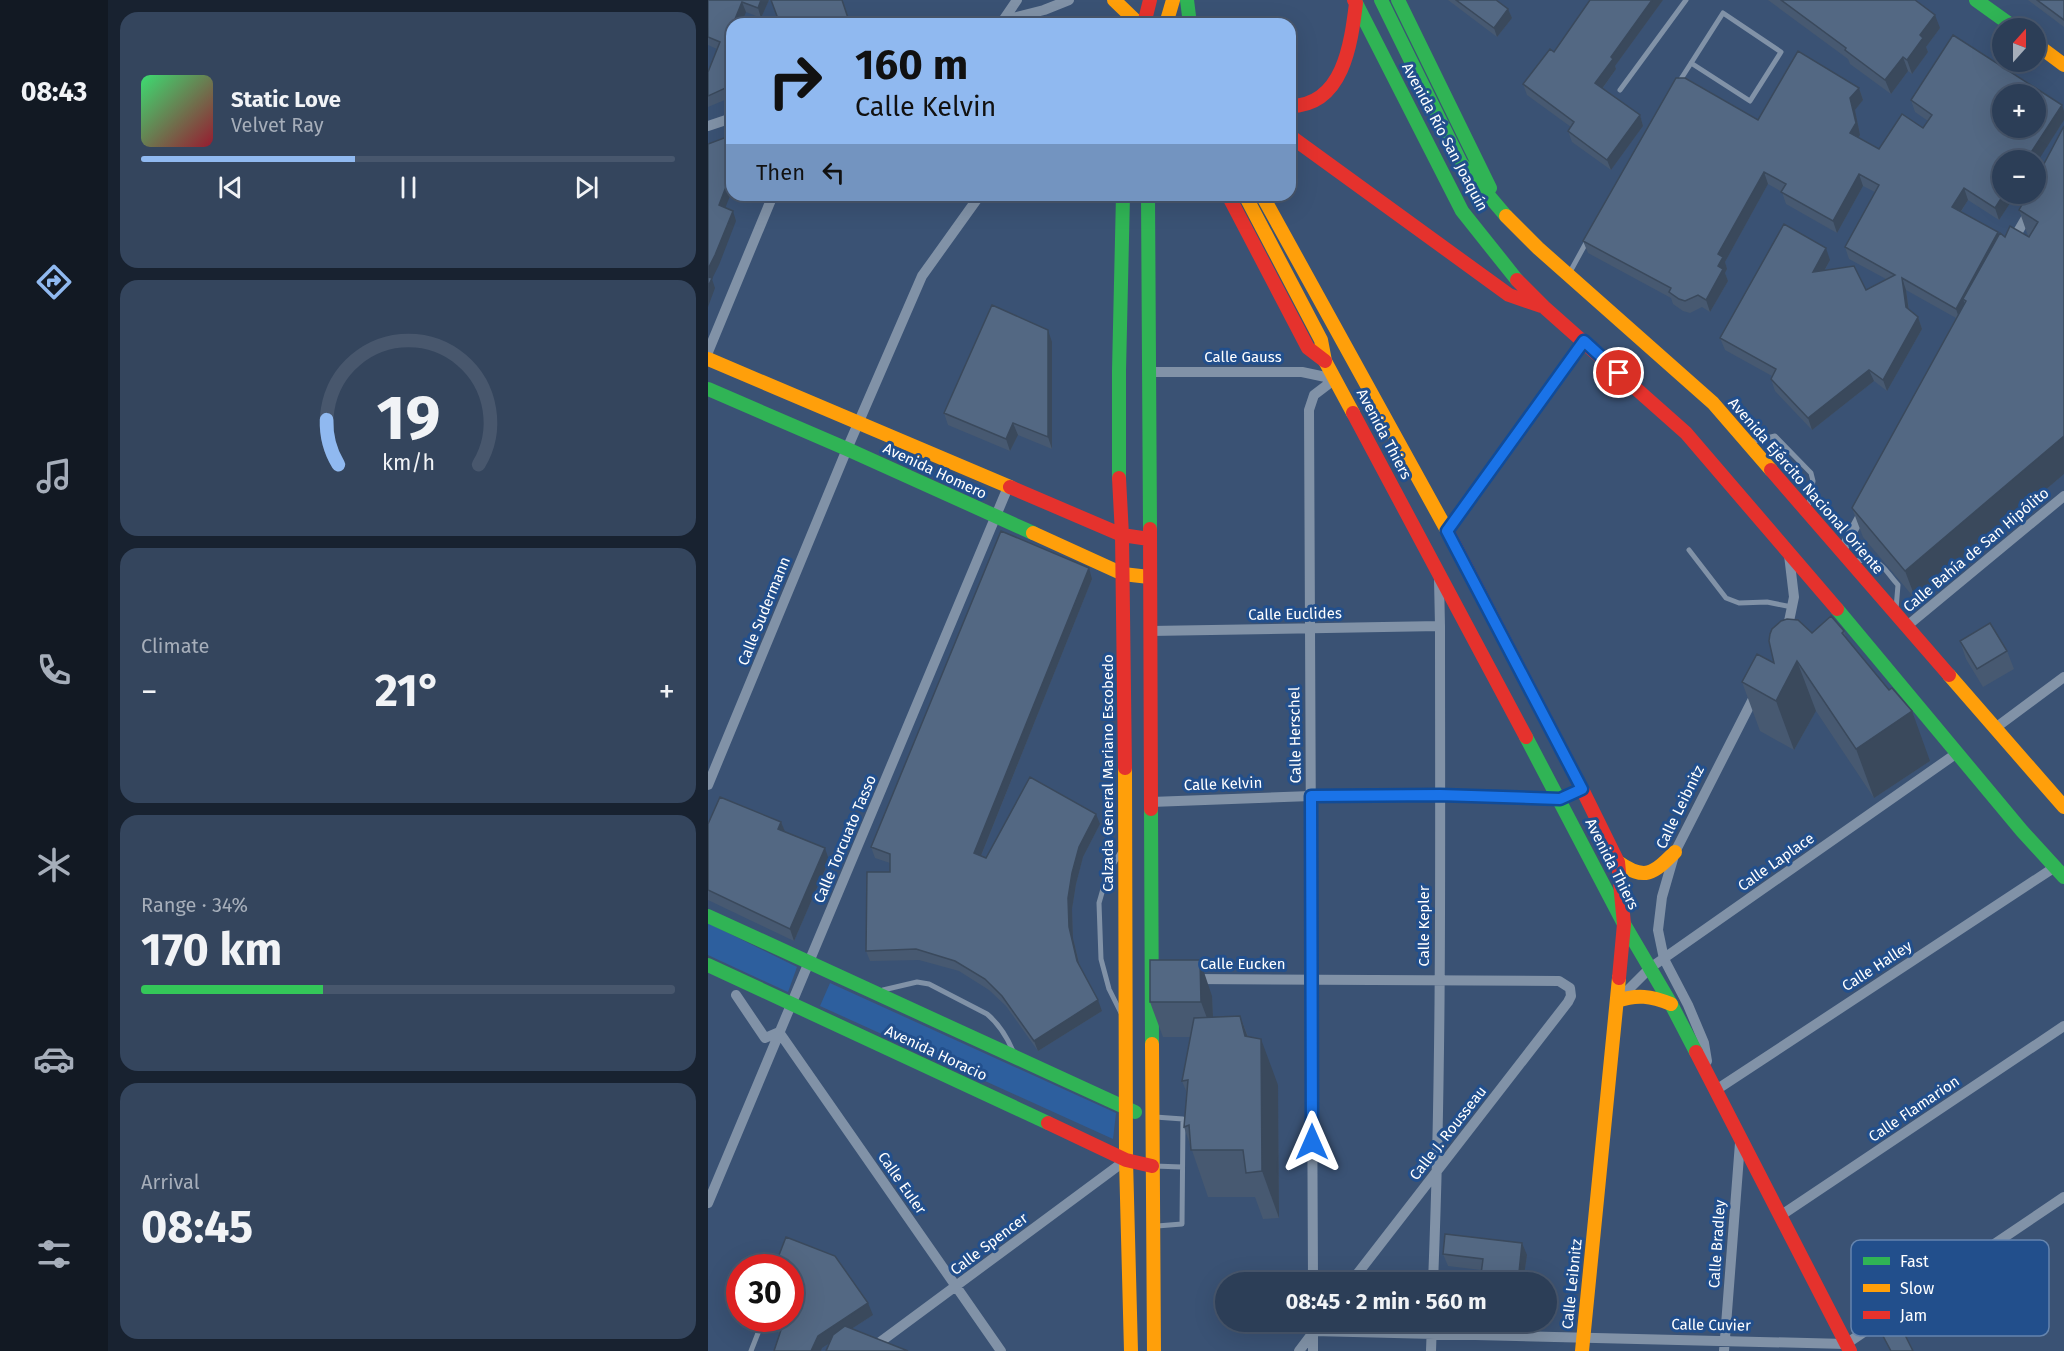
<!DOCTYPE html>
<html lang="en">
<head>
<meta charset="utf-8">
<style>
	body { margin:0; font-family:"Fira Sans",sans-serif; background:#34455d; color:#f1f3f6; height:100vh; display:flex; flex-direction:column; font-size:22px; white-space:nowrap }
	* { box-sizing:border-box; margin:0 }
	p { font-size:20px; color:#a6aeba }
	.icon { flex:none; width:33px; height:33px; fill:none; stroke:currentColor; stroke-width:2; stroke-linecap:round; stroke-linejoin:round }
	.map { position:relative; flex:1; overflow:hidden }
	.details { display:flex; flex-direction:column; gap:12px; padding:12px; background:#182230; width:600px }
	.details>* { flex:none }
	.top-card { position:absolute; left:18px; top:18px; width:570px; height:183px; border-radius:18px; box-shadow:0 6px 24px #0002,0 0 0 2px #48576d; background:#90b9f0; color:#111; overflow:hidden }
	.needle { width:39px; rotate:21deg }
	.buttons { position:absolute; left:1284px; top:18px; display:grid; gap:12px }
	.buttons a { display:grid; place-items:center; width:54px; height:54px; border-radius:50%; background:#2c3e57; box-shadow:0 6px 24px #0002,0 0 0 2px #48576d; font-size:30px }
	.speed { position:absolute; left:18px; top:1254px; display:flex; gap:12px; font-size:30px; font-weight:700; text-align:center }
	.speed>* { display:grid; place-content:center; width:78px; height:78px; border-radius:50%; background:#2c3e57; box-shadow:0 6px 24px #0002,0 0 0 2px #48576d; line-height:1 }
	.speed .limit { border:9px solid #d22; background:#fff; color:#111 }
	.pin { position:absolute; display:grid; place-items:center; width:51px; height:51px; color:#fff; margin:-26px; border:3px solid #fff; border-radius:50%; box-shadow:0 2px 6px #0007 }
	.me { position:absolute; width:66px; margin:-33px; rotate:0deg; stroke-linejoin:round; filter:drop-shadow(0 0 4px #0008) }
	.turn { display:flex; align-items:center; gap:21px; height:126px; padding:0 30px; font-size:27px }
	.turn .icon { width:78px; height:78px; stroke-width:2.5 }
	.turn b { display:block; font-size:42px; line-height:51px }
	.then { display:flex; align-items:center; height:57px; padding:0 30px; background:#0003; gap:12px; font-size:22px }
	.big { font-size:45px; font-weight:700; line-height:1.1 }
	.details .widget { flex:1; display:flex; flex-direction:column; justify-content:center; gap:9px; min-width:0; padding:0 21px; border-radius:18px; background:#34455d }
	.details .dial { align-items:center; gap:0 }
	.dial svg { height:156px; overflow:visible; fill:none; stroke:#48576d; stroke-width:7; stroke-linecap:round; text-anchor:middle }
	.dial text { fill:#f1f3f6; stroke:none }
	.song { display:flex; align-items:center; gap:18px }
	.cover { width:72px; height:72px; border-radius:9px; background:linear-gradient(135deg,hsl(140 70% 55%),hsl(350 70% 35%)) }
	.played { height:6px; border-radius:3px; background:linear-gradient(90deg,#90b9f0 40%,#48576d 40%) }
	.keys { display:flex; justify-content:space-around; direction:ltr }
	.heat { display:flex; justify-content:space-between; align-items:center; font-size:33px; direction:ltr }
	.charge { height:9px; border-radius:4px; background:linear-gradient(90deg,#34c759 34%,#48576d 0) }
	.trip { position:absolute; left:507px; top:1272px; width:342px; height:60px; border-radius:30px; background:#2c3e57; box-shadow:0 6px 24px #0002,0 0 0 2px #48576d; font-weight:700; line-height:60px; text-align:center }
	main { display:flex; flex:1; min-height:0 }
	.tab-bar { display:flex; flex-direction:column; width:108px; justify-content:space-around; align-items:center; background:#121923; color:#a6aeba }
	.tab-bar .icon { width:42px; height:42px }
	.tab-bar .selected { color:#90b9f0 }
	.tab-bar b { font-size:27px; color:#f1f3f6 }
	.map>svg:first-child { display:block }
	.green { fill:#2d5f9e }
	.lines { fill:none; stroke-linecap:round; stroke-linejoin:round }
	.lane { stroke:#8192a7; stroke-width:5 }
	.street { stroke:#8192a7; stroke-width:10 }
	.fast { stroke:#30b455; stroke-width:14 }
	.slow { stroke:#ff9f0a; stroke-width:14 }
	.jam { stroke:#e5322d; stroke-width:14 }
	.wall { fill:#475971 }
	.shaded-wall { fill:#3a495c }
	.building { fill:#536883; stroke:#3a495c; stroke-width:1.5; fill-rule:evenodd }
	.route-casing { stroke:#114b97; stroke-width:15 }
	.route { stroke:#1a73e8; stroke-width:10 }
	.labels { text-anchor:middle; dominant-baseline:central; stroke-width:6; stroke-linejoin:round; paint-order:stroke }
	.street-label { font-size:15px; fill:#fff; stroke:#224f8c }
	.key { fill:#224f8c; stroke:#6484ae; stroke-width:1.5 }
	.key-label { font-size:16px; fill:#fff }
</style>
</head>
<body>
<main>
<nav class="tab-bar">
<b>08:43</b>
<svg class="icon selected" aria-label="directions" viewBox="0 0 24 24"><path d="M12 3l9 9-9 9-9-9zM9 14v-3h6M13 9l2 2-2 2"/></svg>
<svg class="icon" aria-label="music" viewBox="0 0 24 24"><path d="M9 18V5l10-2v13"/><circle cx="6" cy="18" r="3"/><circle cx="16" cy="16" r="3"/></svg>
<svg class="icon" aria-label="phone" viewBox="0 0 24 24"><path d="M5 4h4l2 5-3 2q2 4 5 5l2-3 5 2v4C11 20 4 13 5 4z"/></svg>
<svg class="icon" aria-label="climate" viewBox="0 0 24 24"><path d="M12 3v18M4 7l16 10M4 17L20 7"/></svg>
<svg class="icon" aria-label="car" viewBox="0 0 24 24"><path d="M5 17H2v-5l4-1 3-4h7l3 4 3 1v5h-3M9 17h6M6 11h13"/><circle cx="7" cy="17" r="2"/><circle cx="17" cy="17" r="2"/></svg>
<svg class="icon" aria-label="filters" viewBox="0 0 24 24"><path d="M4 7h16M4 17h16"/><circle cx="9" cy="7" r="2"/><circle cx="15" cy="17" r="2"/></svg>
</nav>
<section class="details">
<div class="widget">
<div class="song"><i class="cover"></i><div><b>Static Love</b><p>Velvet Ray</p></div></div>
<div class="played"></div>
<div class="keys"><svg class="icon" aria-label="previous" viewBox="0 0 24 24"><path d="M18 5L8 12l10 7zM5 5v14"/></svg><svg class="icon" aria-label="pause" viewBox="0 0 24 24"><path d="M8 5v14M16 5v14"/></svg><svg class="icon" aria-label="next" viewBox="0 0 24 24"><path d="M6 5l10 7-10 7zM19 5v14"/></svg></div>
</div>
<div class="widget dial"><svg viewBox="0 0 100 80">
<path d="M14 69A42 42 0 1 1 86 69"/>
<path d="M14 69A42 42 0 0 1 8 46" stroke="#90b9f0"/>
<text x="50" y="56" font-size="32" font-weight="700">19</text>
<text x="50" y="72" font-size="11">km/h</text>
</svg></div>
<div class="widget"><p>Climate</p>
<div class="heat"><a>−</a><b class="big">21°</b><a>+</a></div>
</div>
<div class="widget"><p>Range · 34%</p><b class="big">170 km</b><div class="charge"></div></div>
<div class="widget"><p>Arrival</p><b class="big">08:45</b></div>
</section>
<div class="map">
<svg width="1356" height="1351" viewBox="0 0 1356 1351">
	<rect width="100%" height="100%" fill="#3a5274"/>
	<path class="green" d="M0,923L89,967L80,992L0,955Z
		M122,983L408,1113L405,1139L112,1006Z"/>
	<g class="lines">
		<path class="lane" d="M971,82L1015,13L1073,52L1042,101L983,63
			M912,90L978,0
			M862,272L879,241
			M1042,442L1067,436L1103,473L1105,481L1100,508
			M981,550L1018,598L1031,603L1059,602L1084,607
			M1147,561C1174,557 1173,566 1190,585L1188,609
			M412,853L399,875L391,903L393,959L401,989L413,1013
			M175,990L209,982L221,984L279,1014C291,1024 299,1037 305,1051
			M447,1117L475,1119L474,1224L449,1226
			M446,1166L474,1167
			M43,1351L52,1328"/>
		<path class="street" d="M296,19L309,0
			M305,20L327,24
			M282,24L336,10L361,0
			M0,126L24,118
			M1304,242L1322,211
			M0,352L65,195
			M442,372H594L627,379
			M739,531L876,341
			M1133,552L1156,510
			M1199,626L1356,496
			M442,631L732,626
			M1079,631L1086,597L1081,555
			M1286,729L1356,677
			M0,785L139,449L214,276L272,195
			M443,802L603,796L732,795L852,799L874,789
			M485,979L851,981L862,988L863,996L860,1002L643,1282
			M28,995L57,1038L71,1032L293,1351
			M913,997L942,968L1249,753
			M999,1061L996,1043L980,1005L956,959L950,930L954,897L967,852L1049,691
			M1008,1090L1347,867
			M0,1203L300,487
			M1072,1216L1356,1026
			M605,1282L601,410L606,395L627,379
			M725,1282C734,1064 732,845 732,626L731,579
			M605,1331L1138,1344L1356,1197
			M160,1351L418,1160
			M591,1351L613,1322
			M605,1351V1330
			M723,1351L724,1322
			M1016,1351L1032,1143"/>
		<path class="fast" d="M479,0L482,24
			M673,0L753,163L798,216
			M690,0L782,188
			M1268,0L1307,28
			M648,3L754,211L809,280
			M440,195L442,529
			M0,389L139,449L325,533
			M411,478V371L415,195
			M1129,609L1314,831L1356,877
			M818,737L916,924L963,1004L988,1052
			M443,809L444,1044
			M0,916L427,1112
			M0,965L340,1123"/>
		<path class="slow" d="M406,0L431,24
			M458,24L465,0
			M1328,44L1356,65
			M537,195L613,340L617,361L645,413
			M554,195L741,534
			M798,216L830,248L1005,403L1063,470
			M0,359L302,487
			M325,533L415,574L441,577
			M1241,675L1356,807
			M417,768L418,1160L423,1351
			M910,862C937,881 945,874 967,852
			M909,1001C929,994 943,996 963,1004
			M444,1044L446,1351
			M874,1351L911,978"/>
		<path class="jam" d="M436,24L442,0
			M582,106C635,106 643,44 648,3L646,0
			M582,136L801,295L833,306
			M520,195L600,348L617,361
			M809,280L836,307L978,433L1129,609
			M645,413L818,737
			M1063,470L1241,675
			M411,478L414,535L417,768
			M302,487L414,535L441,539
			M442,529L443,809
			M741,534L874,789L910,862L916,924L911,978
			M988,1052L1142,1351
			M340,1123L418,1160L444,1166"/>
	</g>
	<path class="wall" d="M0,0H61L53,18L38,12L24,24V97L0,107V72L9,49L0,45Z
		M740,0H788L800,9L804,18L789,37Z
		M882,0H955L907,66L908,69L895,88L932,115L935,126L903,170L864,142L860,131L863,127L819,95L815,84L846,52Z
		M1060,0H1207L1232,28L1218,47L1220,52L1204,74L1200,71L1183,94L1142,64L1140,59Z
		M1320,0H1356V27Z
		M1151,88L1155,100L1147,110L1152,135L1150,137L1171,149L1215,128L1220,121L1207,112L1203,100L1354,105L1356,111V120L1291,220L1260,200L1253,212L1291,235L1297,237L1320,236L1311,210L1356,126V474L1208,600L1155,537L1144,508L1248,318L1198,290L1201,309L1210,317L1214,329L1179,391L1166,381L1104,430L1067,391L1063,379L1064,376L1017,350L1012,338L1122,260L1117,270L1158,290L1178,279L1141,259L1137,247L1167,192L1155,186L1129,233L1078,204L1074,192L1060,184L1017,262L1019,269L1017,273L1020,281L1002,312L994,307L982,313L975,311L965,304L963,298L880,253L875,241L1050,120Z
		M344,342V449L310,435L302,451L240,425L236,413Z
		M384,579L273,856L278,858L392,824L375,857L368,884L364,909L365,938L372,966L394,1011L330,1051L298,1006L281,990L251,971L211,960L162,961L158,951L182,872V863L167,858L163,847Z
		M1136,631L1139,639L1222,761L1166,798L1108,711L1086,750L1052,731L1034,682L1066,663L1104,633Z
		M1252,641L1299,651L1306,669L1275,687L1258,659Z
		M73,822L77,832L121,860L86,941L0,900V824Z
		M504,996L505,1017L532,1016L540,1036L570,1085L571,1218L555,1219L547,1197H500L476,1127L479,1093L474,1081L482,1037H455L442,1002Z
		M735,1254L819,1255L815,1282H772L773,1270L740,1266Z
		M165,1315L114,1348L113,1351H66L72,1333L57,1327L53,1323L51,1318H82Z"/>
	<path class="shaded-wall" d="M53,0H61L53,18L50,8Z
		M944,0H955L907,66L908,69L891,93L887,83L903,57Z
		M34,2L38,12L33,24H25Z
		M800,9L804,18L789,37L786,28Z
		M1227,15L1232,28L1218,47L1220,52L1204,74L1199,60L1212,35Z
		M1195,57L1200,71L1183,94L1177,80Z
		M1151,88L1155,100L1147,110L1152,135L1146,145L1142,133V98Z
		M1354,105L1356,111V120L1328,164V160H1318Z
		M932,115L935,126L903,170L899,160Z
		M584,155L587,161L582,165V157Z
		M24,171V191L14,216L11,205Z
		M1056,172L1060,184L1017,262L1019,269L1017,273L1020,281L1002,312L998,300L1010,266V254Z
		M1151,174L1155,186L1129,233L1125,221Z
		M1256,188L1260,200L1248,219L1244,207Z
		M1296,194H1308L1291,220L1287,208Z
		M25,211L28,221L11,265L4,279L7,288L0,307V269Z
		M1290,232L1294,244L1255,299L1259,309L1252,321L1248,309Z
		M1118,248L1122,260L1109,284L1105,272Z
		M1194,278L1198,290L1202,319L1198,307Z
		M1210,317L1214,329L1179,391L1175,380Z
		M340,330L344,342V449L340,437Z
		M1161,370L1166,381L1104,430L1100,418Z
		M305,423L310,435L302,451L298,439Z
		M1356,436V474L1208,600L1197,571Z
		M381,568L384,579L270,863L266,853Z
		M1089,661L1108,711L1086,750L1068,701Z
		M1204,711L1222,761L1166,798L1148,749Z
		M388,814L392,824L375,857L368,884L364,909L365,938L373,972L369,961L361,927L360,898L364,873L371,847Z
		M73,822L78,834L70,829Z
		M117,848L121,860L86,941L82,929Z
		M492,960L504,996L506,1037L493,1002Z
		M390,1000L394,1011L330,1051L326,1041Z
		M532,1016L549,1062L553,1039L570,1085L571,1218L554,1171L537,1036Z
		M814,1243L819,1255L815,1282H810Z
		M160,1303L165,1315L114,1348L113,1351H103L110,1336Z"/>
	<path class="building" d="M0,0H53L50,8L34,2L25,24H24L23,29L24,30V82L22,86L0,96V72L12,42L0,37Z
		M63,0H134L142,24H72Z
		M748,0H788L800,9L786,28Z
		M882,0H944L903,57L905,59L887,83L932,115L899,160L860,131L866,122L815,84L842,49L846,52Z
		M1073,0H1207L1227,15L1212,35L1215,38L1199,60L1195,57L1177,80L1137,50L1138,48Z
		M1329,0H1356V20Z
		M1245,35L1354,105L1318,160H1294V194H1296L1287,208L1256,188L1244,207L1290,232L1248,309L1194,278L1198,307L1210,317L1175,380L1161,370L1100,418L1063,379L1068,369L1012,338L1076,224L1118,248L1105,272L1146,266L1158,290L1187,275L1137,247L1171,185L1151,174L1125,221L1073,192L1078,184L1056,172L1010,254L1015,257L1010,266L1015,269L998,300L990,295L977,301L971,299L961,292L963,288L875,241L968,78H977L1050,120L1090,51L1151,88L1142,98L1148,123L1142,133L1171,149L1194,114L1215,128L1224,115L1203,100ZM1294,94H1328V128H1294Z
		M1356,126V436L1197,571L1144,508L1258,301L1255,299L1292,233L1297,237L1302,226L1321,237L1330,222L1311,210L1320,194H1328V179Z
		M24,135V171L11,205L25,211L7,255L0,269V144Z
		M0,277L4,278L0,287Z
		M284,305L340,330V437L305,423L298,439L236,413Z
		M293,531L381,568L266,853L278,858L322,777L388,814L371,847L364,873L360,898L361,927L369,961L390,1000L326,1041L294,996L277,979L247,961L208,949L158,951L159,872H182V854L163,847Z
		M1123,616L1136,631L1134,633L1181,690L1184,688L1204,711L1148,749L1089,661L1068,701L1034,682L1049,654L1066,663L1061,641L1062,634L1064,629L1073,621L1079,619L1090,620L1104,633Z
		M1282,623L1299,651L1269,669L1252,641Z
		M12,797L73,822L70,829L117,848L82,929L0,890V824Z
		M442,960H492L493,1002H442Z
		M532,1016L537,1036L553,1039L554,1171L538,1173L535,1150H483L481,1125L476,1127L480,1080L474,1081L486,1018Z
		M737,1234L814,1243L810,1282H772L775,1259L735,1254Z
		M78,1237L127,1256L160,1303L110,1336L103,1351H66L75,1324L61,1318H82V1268H66Z
		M1192,1325L1205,1351H1183L1174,1334Z
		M137,1326L200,1351H118L125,1335Z"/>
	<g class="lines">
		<defs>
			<path id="route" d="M604,1142L603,796L732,795L852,799L874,789L739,531L876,341L911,373"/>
		</defs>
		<use href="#route" class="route-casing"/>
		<use href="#route" class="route"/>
	</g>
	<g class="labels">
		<g class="street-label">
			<text transform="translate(737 137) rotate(62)">Avenida Río San Joaquín</text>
			<text x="535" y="357">Calle Gauss</text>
			<text transform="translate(676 434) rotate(62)">Avenida Thiers</text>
			<text transform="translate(227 471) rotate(25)">Avenida Homero</text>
			<text transform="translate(1098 486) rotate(49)">Avenida Ejército Nacional Oriente</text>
			<text transform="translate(1268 550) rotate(-40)">Calle Bahía de San Hipólito</text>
			<text transform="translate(56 611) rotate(-68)">Calle Sudermann</text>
			<text transform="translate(587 614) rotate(-1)">Calle Euclides</text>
			<text transform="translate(587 735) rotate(-91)">Calle Herschel</text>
			<text transform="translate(400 773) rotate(-90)">Calzada General Mariano Escobedo</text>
			<text transform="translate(515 784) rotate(-2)">Calle Kelvin</text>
			<text transform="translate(972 807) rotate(-64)">Calle Leibnitz</text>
			<text transform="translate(137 839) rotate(-67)">Calle Torcuato Tasso</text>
			<text transform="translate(1068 862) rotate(-35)">Calle Laplace</text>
			<text transform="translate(904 864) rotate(63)">Avenida Thiers</text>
			<text transform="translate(716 926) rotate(-90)">Calle Kepler</text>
			<text x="535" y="964">Calle Eucken</text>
			<text transform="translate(1169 966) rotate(-33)">Calle Halley</text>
			<text transform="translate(228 1053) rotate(25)">Avenida Horacio</text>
			<text transform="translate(1206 1109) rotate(-34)">Calle Flamarion</text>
			<text transform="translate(740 1133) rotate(-52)">Calle J. Rousseau</text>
			<text transform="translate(194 1183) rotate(55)">Calle Euler</text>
			<text transform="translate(281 1244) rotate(-37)">Calle Spencer</text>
			<text transform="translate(1009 1244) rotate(-86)">Calle Bradley</text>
			<text transform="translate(864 1284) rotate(-84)">Calle Leibnitz</text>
			<text transform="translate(1003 1325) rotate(1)">Calle Cuvier</text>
		</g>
	</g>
	<rect x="1143" y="1240" width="198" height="96" rx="9" class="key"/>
	<rect x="1155" y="1257" width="27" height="8" fill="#30b455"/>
	<rect x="1155" y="1284" width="27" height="8" fill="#ff9f0a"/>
	<rect x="1155" y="1311" width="27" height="8" fill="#e5322d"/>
	<g class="key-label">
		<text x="1192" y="1267">Fast</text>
		<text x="1192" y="1294">Slow</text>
		<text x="1192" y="1321">Jam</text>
	</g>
</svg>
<div class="buttons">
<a><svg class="needle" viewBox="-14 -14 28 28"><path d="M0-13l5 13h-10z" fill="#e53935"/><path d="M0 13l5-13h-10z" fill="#a6aeba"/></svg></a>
<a>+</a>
<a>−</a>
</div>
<div class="speed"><div class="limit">30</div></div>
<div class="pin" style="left:911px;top:373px;background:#d93025"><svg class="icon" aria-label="arrive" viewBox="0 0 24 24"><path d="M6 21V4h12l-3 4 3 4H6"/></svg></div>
<svg class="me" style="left:604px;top:1142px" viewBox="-20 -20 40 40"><path d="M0-17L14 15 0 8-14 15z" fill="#1a73e8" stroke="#fff" stroke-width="4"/></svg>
<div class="trip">08:45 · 2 min · 560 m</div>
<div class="top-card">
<div class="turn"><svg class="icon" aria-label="right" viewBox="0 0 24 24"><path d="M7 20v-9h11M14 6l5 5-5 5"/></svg><div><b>160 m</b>Calle Kelvin</div></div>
<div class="then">Then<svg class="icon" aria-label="left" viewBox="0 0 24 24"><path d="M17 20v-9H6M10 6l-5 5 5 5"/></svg></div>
</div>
</div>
</main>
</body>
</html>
